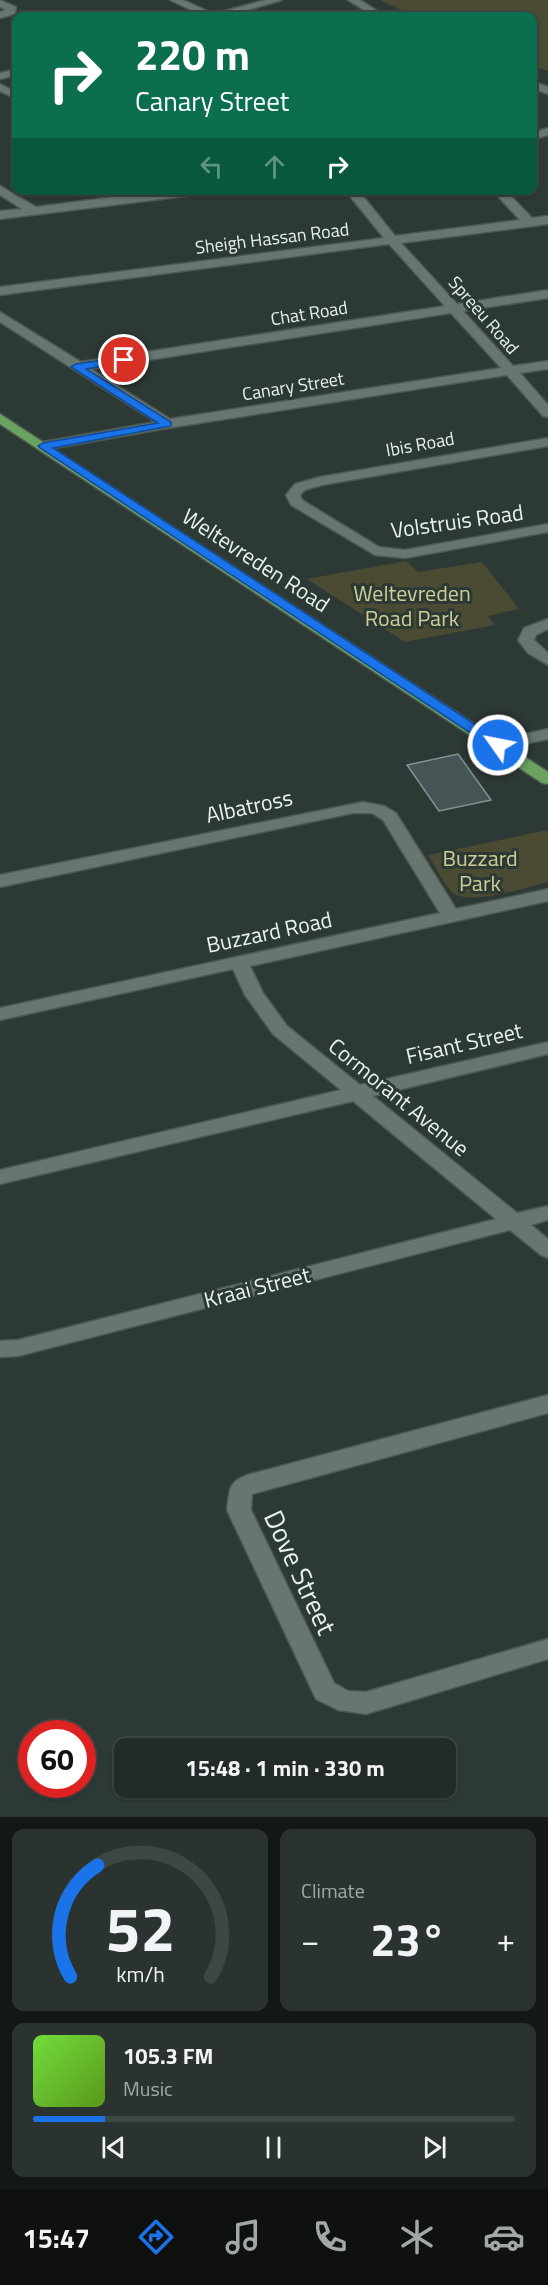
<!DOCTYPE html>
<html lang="en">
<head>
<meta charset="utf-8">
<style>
	body { margin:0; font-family:"Titillium Web",sans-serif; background:#2a3330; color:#f1f3f6; height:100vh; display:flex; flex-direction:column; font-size:22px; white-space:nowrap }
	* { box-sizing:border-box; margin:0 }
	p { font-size:20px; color:#a2a7a8 }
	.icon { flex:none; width:33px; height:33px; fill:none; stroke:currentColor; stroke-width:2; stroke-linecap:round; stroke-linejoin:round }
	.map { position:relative; height:1817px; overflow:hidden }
	.drawer { display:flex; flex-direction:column; gap:12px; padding:12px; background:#131816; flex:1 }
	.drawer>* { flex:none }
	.top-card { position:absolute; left:12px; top:12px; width:525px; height:183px; border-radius:12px; box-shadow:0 2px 4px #0004,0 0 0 2px #3f4745; background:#0b6e4f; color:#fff; overflow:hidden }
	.speed { position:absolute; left:18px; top:1720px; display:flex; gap:12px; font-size:30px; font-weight:700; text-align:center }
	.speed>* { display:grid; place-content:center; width:78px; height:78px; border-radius:50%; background:#222b28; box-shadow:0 2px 4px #0004,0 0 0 2px #3f4745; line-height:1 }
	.speed .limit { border:9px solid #d22; background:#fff; color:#111 }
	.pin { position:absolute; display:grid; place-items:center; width:51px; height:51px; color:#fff; margin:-26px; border:3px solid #fff; border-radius:50%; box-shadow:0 2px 6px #0007 }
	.me { position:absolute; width:66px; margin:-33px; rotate:303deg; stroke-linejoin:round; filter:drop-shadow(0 0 4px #0008) }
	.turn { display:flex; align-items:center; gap:21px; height:126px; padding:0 24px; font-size:27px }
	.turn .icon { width:78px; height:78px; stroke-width:2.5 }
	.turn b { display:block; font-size:42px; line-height:51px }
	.lanes { display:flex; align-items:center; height:57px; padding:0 24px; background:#0003; justify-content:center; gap:30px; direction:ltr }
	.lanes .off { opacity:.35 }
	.big { font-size:45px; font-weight:700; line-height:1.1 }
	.drawer .tile { flex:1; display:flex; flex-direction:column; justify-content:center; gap:9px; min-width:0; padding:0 21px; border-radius:12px; background:#2a3330 }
	.drawer .dial { align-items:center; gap:0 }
	.dial svg { height:156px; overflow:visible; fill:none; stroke:#3f4745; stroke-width:7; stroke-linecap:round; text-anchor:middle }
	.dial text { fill:#f1f3f6; stroke:none }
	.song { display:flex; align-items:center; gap:18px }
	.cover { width:72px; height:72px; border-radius:9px; background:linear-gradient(135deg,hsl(100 70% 55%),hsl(90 70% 35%)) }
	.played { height:6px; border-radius:3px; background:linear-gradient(90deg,#1a73e8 15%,#3f4745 15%) }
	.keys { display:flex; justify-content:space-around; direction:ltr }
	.heat { display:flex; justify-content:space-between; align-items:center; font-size:33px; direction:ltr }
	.drawer .tiles { flex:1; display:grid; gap:12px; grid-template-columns:1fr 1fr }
	.tile:last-child { grid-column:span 2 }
	.trip { position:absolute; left:114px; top:1738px; width:342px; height:60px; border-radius:12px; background:#222b28; box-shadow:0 2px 4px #0004,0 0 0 2px #3f4745; font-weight:700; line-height:60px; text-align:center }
	.dock { display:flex; height:96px; justify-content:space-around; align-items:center; background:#0e1110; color:#a2a7a8 }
	.dock .icon { width:42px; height:42px }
	.dock .current { color:#1a73e8 }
	.dock b { font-size:27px; color:#f1f3f6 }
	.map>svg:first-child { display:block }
	.green { fill:#4a4b32 }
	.building { fill:#455454; stroke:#839394; stroke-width:1.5 }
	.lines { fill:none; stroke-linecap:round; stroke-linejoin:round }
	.minor-casing { stroke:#4c5752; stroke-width:3 }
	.major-casing { stroke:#4c5752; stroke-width:3 }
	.minor { fill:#687670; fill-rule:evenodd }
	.major { fill:#6aa360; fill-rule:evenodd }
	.route { fill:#1a73e8; stroke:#114b97; stroke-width:1.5 }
	.labels { text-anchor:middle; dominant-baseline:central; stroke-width:6; stroke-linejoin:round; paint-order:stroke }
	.far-street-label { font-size:18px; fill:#e9f1ed; stroke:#2d3935 }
	.street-label { font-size:22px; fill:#e9f1ed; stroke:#2d3935 }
	.park-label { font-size:22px; fill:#cdce94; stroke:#2d3935 }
	.near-street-label { font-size:27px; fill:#e9f1ed; stroke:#2d3935 }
</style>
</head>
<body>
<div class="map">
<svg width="548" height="1817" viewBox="0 0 548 1817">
	<rect width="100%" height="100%" fill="#2d3935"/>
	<path class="green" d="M380,0H548V71L533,66L532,16H414Z
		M406,561L418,572L482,562L519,609L488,616L495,625L405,642L307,579Z
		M548,830V882C528,887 466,908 451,891C442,881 435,866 428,855Z"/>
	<path class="building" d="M458,754L491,800L439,811L407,765Z"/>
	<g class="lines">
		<defs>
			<path id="minor" d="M0,0L16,7L15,14L0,18V12L6,10L0,7Z
				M170,0H183L214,14L265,0H282L227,16H204Z
				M348,0H360L385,16H374Z
				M16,69V75L0,79V73Z
				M532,81L548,87V94L532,88Z
				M0,84L16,92V99L0,91Z
				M548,128V135L532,140V133Z
				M0,186L36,207L169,190H208L202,194L0,219V211L22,209L0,195Z
				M345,190H358L395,236L520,220L492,190H505L532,218L548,216V224L401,243L457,304L548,290V298L463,311L513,366L548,361V369L520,373L548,405V417L543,416L507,375L168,428L43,450L38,449L36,446L38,443L43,442L156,422L0,322V312L81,362L445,306L389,244L0,295V287L384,238ZM451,313L501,368L170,419L91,369Z
				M548,438V446L322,485L305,490L300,495L302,500L379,547L405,550L548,524V532L405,558L375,555L291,505L286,495L295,484L320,477Z
				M548,619V629L536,635L534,640L548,653V665L528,653L518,640L524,628Z
				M548,729V739L497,750L489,745L491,741Z
				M363,802L384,806L396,813L456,909L548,889V901L250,966L263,993L287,1026L360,1085L548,1042V1054L373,1096L517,1213L548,1206V1220L531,1225L548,1239V1258L541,1255L510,1230L18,1356L0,1357V1341L18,1340L496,1219L353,1101L0,1184V1170L341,1090L273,1034L245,995L233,969L0,1020V1008L440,913L383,820L372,813H353L0,887V875Z
				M548,1395V1413L252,1494L251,1510L334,1683L348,1691L366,1692L548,1639V1659L366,1714L338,1710L316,1699L227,1510C230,1488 228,1481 251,1474Z"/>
			<path id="major" d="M0,414L548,772V784L542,783L0,424Z"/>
		</defs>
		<use href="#minor" class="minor-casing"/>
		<use href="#major" class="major-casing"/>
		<use href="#minor" class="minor"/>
		<use href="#major" class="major"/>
	</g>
	<path class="route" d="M124,357L127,358V362L86,369L171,422V426L53,448L502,742L504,745L502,748H493L40,448L38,446L43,443L158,423L71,367L76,364Z"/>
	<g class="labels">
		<g class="far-street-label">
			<text transform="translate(272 238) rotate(-7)">Sheigh Hassan Road</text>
			<text transform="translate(309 313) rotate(-9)">Chat Road</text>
			<text transform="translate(484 315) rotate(49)">Spreeu Road</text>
			<text transform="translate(293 386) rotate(-9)">Canary Street</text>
			<text transform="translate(420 444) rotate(-10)">Ibis Road</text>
		</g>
		<g class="street-label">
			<text transform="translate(457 521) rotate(-8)">Volstruis Road</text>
			<text transform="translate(256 560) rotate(33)">Weltevreden Road</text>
			<text transform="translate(249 806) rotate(-12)">Albatross</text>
			<text transform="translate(269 932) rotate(-12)">Buzzard Road</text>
			<text transform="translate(464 1043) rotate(-13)">Fisant Street</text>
			<text transform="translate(399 1097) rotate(39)">Cormorant Avenue</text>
			<text transform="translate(257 1287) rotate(-14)">Kraai Street</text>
		</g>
		<g class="park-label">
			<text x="412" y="593">Weltevreden<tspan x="412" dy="25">Road Park</tspan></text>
			<text x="480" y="858">Buzzard<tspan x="480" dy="25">Park</tspan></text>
		</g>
		<g class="near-street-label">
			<text transform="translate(301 1572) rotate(65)">Dove Street</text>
		</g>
	</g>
</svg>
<div class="speed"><div class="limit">60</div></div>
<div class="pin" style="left:124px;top:360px;background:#d93025"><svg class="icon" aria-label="arrive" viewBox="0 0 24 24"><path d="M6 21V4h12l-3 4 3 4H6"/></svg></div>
<svg class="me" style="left:498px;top:745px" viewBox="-20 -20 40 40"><circle r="17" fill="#1a73e8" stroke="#fff" stroke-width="3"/><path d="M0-11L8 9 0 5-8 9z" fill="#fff"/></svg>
<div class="trip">15:48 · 1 min · 330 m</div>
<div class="top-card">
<div class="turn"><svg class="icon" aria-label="right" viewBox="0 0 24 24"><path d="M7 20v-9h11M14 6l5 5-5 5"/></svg><div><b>220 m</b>Canary Street</div></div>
<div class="lanes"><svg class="icon off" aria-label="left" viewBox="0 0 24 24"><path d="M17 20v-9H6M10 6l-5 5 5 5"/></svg><svg class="icon off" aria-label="ahead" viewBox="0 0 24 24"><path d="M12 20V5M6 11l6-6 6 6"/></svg><svg class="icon" aria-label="right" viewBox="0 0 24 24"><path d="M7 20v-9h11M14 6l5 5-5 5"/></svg></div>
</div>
</div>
<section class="drawer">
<div class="tiles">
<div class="tile dial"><svg viewBox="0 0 100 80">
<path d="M14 69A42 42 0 1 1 86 69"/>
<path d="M14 69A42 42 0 0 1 28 12" stroke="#1a73e8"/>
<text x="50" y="56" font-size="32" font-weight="700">52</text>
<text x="50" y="72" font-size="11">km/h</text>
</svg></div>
<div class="tile"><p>Climate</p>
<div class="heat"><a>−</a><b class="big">23°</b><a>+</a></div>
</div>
<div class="tile">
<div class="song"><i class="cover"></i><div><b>105.3 FM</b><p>Music</p></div></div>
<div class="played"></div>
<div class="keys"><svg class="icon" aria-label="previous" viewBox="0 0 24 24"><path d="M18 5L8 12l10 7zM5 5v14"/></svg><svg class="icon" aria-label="pause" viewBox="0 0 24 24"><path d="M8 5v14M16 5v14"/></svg><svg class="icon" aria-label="next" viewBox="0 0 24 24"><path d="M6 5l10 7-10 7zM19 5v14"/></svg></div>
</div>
</div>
</section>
<nav class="dock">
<b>15:47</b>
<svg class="icon current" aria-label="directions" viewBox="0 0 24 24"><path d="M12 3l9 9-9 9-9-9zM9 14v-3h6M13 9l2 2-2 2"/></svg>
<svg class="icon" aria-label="music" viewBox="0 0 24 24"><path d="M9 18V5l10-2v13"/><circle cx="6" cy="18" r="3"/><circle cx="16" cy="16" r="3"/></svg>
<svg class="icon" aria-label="phone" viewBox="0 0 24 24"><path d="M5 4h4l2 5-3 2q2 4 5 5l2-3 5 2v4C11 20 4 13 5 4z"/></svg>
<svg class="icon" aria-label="climate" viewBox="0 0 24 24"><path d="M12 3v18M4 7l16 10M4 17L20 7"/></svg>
<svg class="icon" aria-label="car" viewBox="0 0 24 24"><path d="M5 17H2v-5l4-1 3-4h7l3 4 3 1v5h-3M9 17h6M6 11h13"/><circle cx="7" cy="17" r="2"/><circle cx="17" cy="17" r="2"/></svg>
</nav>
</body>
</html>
